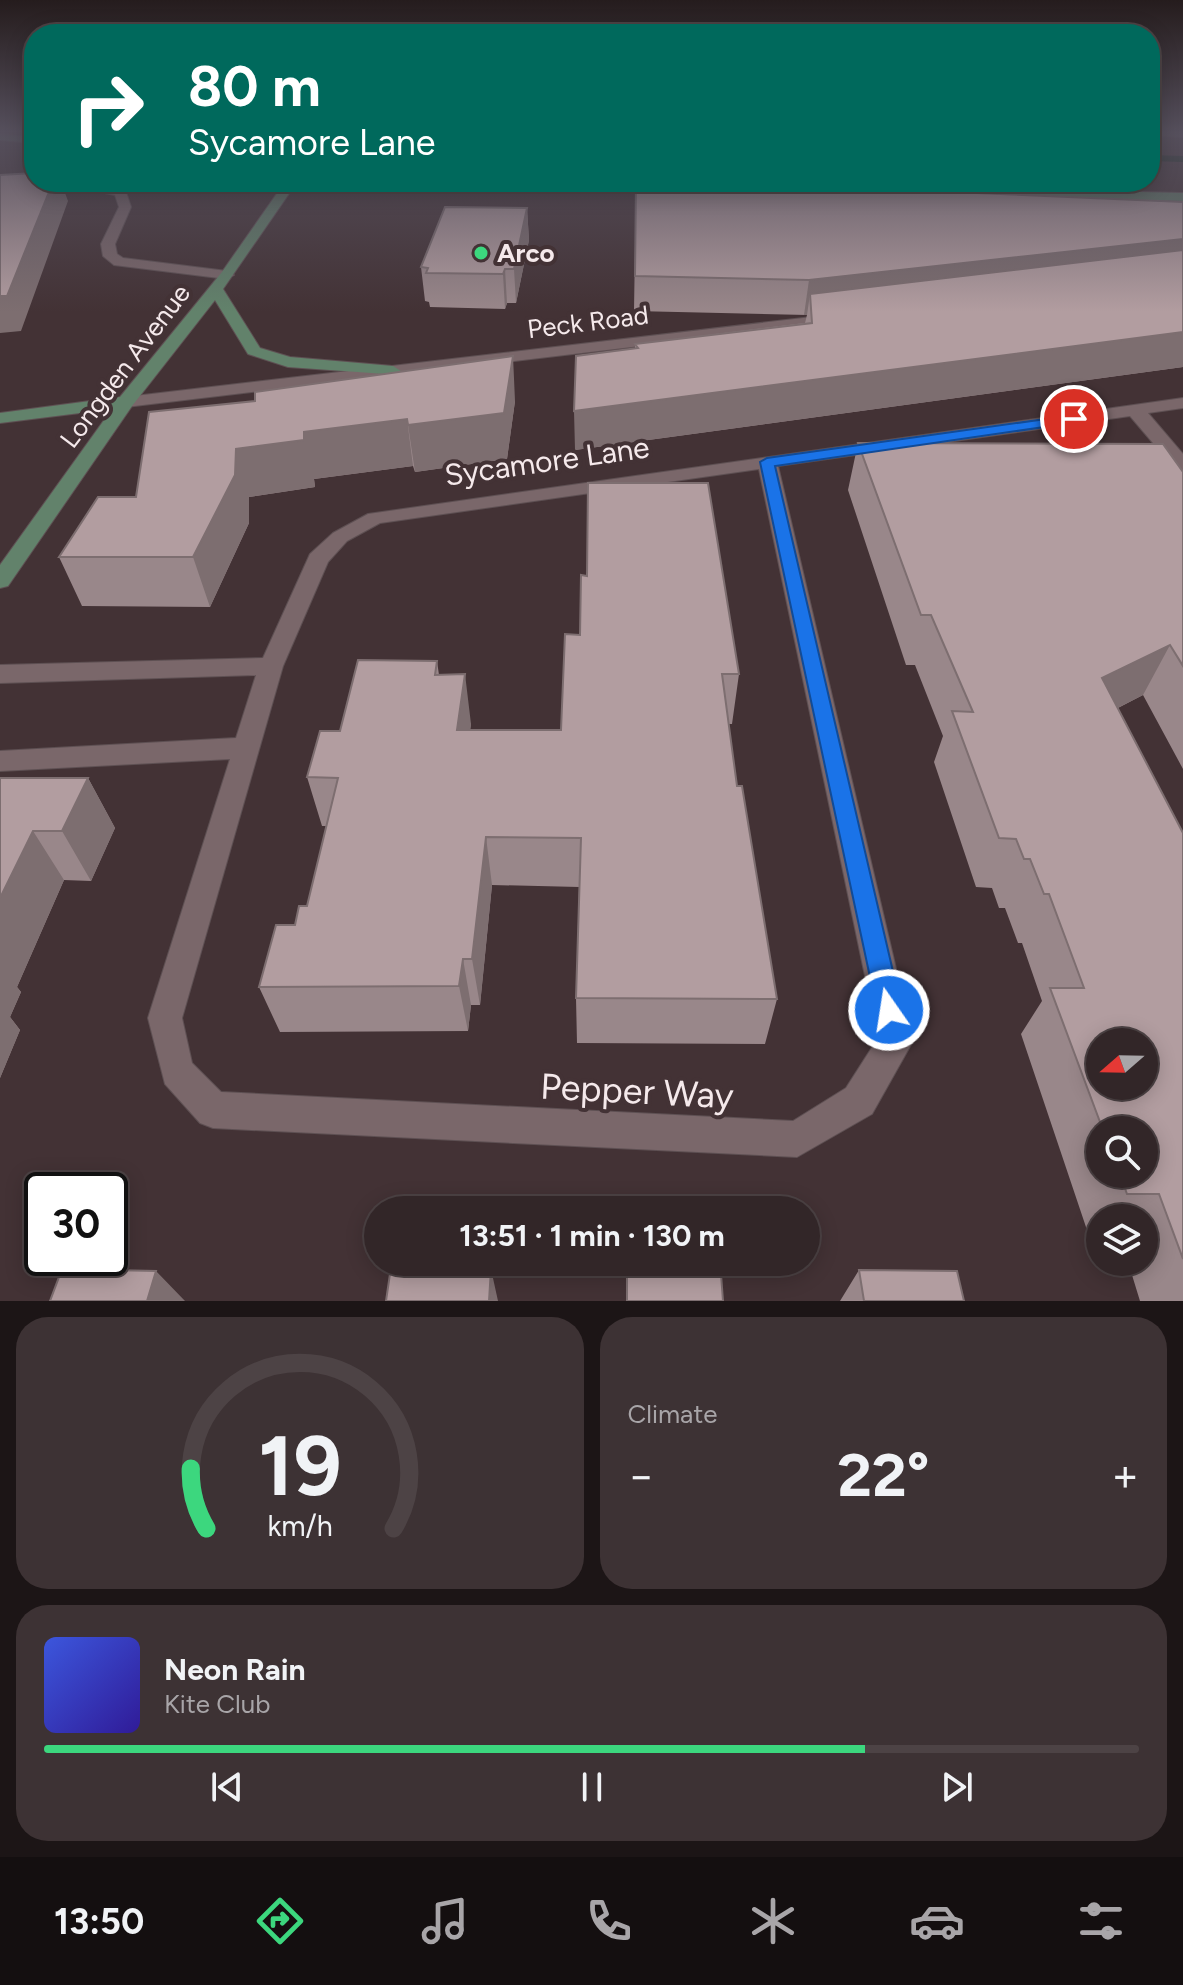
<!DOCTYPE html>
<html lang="en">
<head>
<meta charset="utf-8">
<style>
	body { margin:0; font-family:Figtree,sans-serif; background:#3d3234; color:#f1f3f6; height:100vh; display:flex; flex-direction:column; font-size:30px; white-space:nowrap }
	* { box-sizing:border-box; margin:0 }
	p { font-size:26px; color:#a8a5a8 }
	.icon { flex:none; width:44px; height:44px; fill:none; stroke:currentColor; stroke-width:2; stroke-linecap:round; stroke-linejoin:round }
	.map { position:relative; height:1301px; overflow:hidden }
	.drawer { display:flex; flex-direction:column; gap:16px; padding:16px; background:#1c1516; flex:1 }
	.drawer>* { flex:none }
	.top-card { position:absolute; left:24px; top:24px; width:1136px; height:168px; border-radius:32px; box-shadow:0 4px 20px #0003,0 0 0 2px #4d4345; background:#00695c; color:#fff; overflow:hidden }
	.needle { width:52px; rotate:250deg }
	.fabs { position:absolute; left:1086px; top:1028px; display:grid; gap:16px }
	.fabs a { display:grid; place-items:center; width:72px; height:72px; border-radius:50%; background:#322628; box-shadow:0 4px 20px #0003,0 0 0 2px #4d4345; font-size:40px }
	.speed { position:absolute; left:24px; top:1172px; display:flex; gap:16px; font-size:40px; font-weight:700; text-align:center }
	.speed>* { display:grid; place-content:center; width:104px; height:104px; border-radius:50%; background:#322628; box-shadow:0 4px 20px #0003,0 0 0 2px #4d4345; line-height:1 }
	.speed .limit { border:4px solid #111; border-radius:12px; background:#fff; color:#111 }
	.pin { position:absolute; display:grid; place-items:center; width:68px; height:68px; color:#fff; margin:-34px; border:4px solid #fff; border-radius:50%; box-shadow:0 2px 8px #0007 }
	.me { position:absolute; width:88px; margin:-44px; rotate:347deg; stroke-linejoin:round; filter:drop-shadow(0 0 6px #0008) }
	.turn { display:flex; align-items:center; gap:28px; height:168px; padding:0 32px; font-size:36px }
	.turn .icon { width:104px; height:104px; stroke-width:2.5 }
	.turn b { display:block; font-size:56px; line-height:68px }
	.big { font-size:60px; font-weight:700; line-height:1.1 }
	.drawer .tile { flex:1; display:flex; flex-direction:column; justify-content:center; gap:12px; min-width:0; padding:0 28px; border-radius:32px; background:#3d3234 }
	.drawer .dial { align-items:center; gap:0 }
	.dial svg { height:208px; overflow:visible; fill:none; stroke:#4d4345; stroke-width:7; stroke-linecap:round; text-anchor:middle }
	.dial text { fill:#f1f3f6; stroke:none }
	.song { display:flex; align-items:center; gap:24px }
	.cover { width:96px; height:96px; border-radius:12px; background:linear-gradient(135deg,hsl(230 70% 55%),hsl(250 70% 35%)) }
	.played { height:8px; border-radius:4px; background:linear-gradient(90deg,#3cd77e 75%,#4d4345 75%) }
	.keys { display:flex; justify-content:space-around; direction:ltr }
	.heat { display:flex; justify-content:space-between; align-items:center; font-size:44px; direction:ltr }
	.drawer .tiles { flex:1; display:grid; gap:16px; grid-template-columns:1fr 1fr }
	.tile:last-child { grid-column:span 2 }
	.trip { position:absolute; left:364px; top:1196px; width:456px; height:80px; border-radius:40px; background:#322628; box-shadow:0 4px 20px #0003,0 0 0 2px #4d4345; font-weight:700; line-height:80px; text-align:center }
	.tab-bar { display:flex; height:128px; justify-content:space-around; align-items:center; background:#140f10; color:#a8a5a8 }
	.tab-bar .icon { width:56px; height:56px }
	.tab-bar .on { color:#3cd77e }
	.tab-bar b { font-size:36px; color:#f1f3f6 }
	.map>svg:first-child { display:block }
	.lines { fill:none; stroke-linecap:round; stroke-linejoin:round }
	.stream { fill:#02210e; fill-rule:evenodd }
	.lane-casing { stroke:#5e5053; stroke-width:2 }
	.street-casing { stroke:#5e5053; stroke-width:2 }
	.secondary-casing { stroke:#5e5053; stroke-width:2 }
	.lane { fill:#7a676a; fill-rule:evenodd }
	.street { fill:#7a676a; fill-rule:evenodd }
	.secondary { fill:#62826b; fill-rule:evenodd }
	.wall { fill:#99878a; fill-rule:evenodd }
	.shaded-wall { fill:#7d6e70 }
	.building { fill:#b29da0; stroke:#7d6e70; stroke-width:2; fill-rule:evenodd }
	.route { fill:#1a73e8; stroke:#114b97; stroke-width:2 }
	.poi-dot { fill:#3cd77e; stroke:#433235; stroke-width:3 }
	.labels { text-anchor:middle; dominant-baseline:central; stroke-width:8; stroke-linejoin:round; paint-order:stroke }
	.far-poi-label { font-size:26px; font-weight:bold; fill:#f5e9eb; stroke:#433235; text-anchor:start }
	.far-street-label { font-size:26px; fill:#f5e9eb; stroke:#433235 }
	.street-label { font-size:30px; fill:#f5e9eb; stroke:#433235 }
	.near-street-label { font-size:36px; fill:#f5e9eb; stroke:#433235 }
</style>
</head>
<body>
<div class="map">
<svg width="1183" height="1301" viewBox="0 0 1183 1301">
	<rect width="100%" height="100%" fill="#433235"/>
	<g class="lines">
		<path class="stream" d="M1150,155L1183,156V162L1150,161Z"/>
		<defs>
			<path id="lane" d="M1150,130L1183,131V137L1150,135Z
				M89,182L126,192L131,207L115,244L117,254L123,258L227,271L234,275L227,279L114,265L103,256L101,244L119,207L115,195L89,190H31L25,186L31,182Z"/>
			<path id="street" d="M838,314L846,319L843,322L126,407L117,402L126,397Z
				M1183,398V408L1148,413L1183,454V472L1176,470L1130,416L778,466L913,1041L872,1114L797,1157L213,1128L200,1123L165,1084L148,1018L230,759L0,771V751L236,738L256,675L0,683V665L263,658L310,554L333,533L368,514ZM759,469L878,1038L846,1088L793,1121L221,1092L192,1063L182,1018L283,666L328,562L347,541L380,523Z"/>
			<path id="secondary" d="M0,134L34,137V143L0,140Z
				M285,182H297L223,289L260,348L290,357L393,366L401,371L399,375L288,367L248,354L215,300L132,406L8,586L0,588V565L112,409L0,423V413L120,397L222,272Z
				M972,188L1183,193V201L972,196L939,202L933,198Z"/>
		</defs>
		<use href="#lane" class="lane-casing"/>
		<use href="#street" class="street-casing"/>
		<use href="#secondary" class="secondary-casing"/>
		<use href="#lane" class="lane"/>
		<use href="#street" class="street"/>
		<use href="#secondary" class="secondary"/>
	</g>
	<path class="wall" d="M636,182L977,193L1183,202V367L575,450L635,349V344L805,323L807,315L634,311Z
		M527,208L529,240L516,303H507L505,309L430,307L429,302L425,301L421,267Z
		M515,401L507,459L415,472L413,466L314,479L315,487L249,497V523L210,607L82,606L59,557L136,497L149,412Z
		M858,443L1183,472V769L1143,695L1118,708L1183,833V1301H1140L1128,1262H1144V1218H1100V1232L1088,1233L1021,1034L1042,1001L1022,943H1018L1005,908H999L992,888L976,887L934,762L943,736L915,665H906L848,490ZM1100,1130H1144V1174H1100Z
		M565,634L739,674L732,724H729L737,786L777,999L765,1044L577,1043L576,998L579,887L492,885L480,1005H471L468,1031L280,1032L259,987L307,906L326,826H322L307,777L340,731L437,661L439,675L471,724L470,730H561Z
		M0,778H88L115,828L91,881L64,880L17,987L21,992L10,1017L20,1030L0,1078Z
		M859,1270L964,1301H840Z"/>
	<path class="shaded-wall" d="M53,182H61L68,201L21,331L0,333V296Z
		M527,208L529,240L516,303L514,269Z
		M1183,239V271L810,294L807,315H804L809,280Z
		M505,269L507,303L505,309L503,274Z
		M1183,332V367L575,450L574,411Z
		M513,356L515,401L507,459L415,472L408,425Z
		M407,419L413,466L314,479L315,487L249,497V523L210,607L193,557L236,449L304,432Z
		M1170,645L1143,695L1078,728L1102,678Z
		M465,674L471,724L464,780L457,730Z
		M88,778L115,828L91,881L62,831Z
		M33,831L64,880L17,987L21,992L10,1017L20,1030L0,1078V898Z
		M486,837L492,885L480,1005L472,959Z
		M463,959L471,1005L468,1031L459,986Z
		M491,1269L498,1301H489Z
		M156,1271L185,1301H147Z"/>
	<path class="building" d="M34,173V182H53L7,296H0V175Z
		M636,182L864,183L977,193L1183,202V239L809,280L635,276Z
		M445,207L527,208L514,269H505L503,274L426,273L428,268L421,267Z
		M1183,250V332L574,411L576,356L638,348L635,344L812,323L810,294Z
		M513,356L504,413L408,425L407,419L304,432V440L236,449L235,475L193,557H59L98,497H136L149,412L255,401V392Z
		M858,443L1163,444L1183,472V666L1170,645L1102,678L1183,833V1259L1159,1194H1127L1120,1174H1144V1130H1103L1050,988H1084L1049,894H1044L1030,859H1024L1016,839L999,838L952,711L973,712L931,615H921ZM1100,1042H1144V1086H1100Z
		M588,483H708L739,674H722L737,786H742L777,999L576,998L581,838L486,837L472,959H463L459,986L259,987L276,925H295L299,906H307L338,778L307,777L320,731H340L358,660L437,661L435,675L465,674L457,730H561L565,634L580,635L581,575L587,576Z
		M0,778H88L62,831H33L0,898Z
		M391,1267L491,1269L489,1301H386Z
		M62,1269L156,1271L147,1301H50Z
		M859,1270L957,1271L964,1301H864Z
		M627,1271L721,1274L723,1301H627Z"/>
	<linearGradient id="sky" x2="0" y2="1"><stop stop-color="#251c1d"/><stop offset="0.42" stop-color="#554f5c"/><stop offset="1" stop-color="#554f5c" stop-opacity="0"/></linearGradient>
	<rect width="1183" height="312" fill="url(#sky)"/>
	<path class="route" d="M1074,415L1081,419L1079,422L775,466L902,1010L898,1019L889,1022L880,1019L877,1010L760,462L767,458Z"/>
	<circle class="poi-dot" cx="481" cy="253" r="8"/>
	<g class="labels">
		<g class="far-poi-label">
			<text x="497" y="253">Arco</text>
		</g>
		<g class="far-street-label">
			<text transform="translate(588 322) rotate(-7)">Peck Road</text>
			<text transform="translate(125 366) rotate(-53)">Longden Avenue</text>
		</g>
		<g class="street-label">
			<text transform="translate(547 461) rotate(-8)">Sycamore Lane</text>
		</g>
		<g class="near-street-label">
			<text transform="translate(637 1091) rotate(3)">Pepper Way</text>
		</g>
	</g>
</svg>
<div class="fabs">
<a><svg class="needle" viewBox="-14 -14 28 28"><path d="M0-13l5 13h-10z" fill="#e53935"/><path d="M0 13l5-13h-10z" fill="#a8a5a8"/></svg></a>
<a><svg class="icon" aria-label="search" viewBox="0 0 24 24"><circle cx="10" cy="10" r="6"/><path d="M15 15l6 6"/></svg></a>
<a><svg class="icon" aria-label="layers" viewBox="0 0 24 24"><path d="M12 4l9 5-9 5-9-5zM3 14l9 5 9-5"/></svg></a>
</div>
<div class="speed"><div class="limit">30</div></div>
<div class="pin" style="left:1074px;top:419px;background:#d93025"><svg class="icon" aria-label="arrive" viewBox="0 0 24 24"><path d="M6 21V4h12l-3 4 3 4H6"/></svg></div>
<svg class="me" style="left:889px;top:1010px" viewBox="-20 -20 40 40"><circle r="17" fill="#1a73e8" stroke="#fff" stroke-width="3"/><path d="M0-11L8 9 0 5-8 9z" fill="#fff"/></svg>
<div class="trip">13:51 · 1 min · 130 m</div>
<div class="top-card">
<div class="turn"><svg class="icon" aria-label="right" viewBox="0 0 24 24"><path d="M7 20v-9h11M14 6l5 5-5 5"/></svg><div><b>80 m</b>Sycamore Lane</div></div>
</div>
</div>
<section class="drawer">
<div class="tiles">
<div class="tile dial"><svg viewBox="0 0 100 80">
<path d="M14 69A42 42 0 1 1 86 69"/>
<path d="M14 69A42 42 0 0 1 8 46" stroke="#3cd77e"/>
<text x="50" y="56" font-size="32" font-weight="700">19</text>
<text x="50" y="72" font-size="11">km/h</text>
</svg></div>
<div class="tile"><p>Climate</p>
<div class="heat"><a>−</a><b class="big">22°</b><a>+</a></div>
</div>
<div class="tile">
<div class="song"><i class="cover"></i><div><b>Neon Rain</b><p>Kite Club</p></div></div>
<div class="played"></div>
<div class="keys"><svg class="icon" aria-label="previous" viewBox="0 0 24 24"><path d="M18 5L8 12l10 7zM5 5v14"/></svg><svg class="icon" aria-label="pause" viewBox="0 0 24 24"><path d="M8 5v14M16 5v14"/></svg><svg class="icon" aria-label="next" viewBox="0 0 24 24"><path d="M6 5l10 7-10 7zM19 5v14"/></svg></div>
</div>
</div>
</section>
<nav class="tab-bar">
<b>13:50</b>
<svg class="icon on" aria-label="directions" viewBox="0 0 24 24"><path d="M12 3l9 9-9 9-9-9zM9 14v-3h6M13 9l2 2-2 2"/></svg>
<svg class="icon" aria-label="music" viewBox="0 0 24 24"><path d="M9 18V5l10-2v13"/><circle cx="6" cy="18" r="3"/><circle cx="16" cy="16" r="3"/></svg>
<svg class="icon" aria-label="phone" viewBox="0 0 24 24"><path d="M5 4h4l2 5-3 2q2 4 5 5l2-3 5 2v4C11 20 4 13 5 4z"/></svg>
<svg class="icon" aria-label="climate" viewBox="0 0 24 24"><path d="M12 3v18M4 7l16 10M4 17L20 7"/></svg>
<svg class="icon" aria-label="car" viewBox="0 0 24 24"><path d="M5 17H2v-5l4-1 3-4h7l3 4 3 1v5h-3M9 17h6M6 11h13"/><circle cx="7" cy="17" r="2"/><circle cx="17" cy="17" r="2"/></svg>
<svg class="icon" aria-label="filters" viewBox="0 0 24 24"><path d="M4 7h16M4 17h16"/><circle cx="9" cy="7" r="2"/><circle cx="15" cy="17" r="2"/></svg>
</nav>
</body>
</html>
